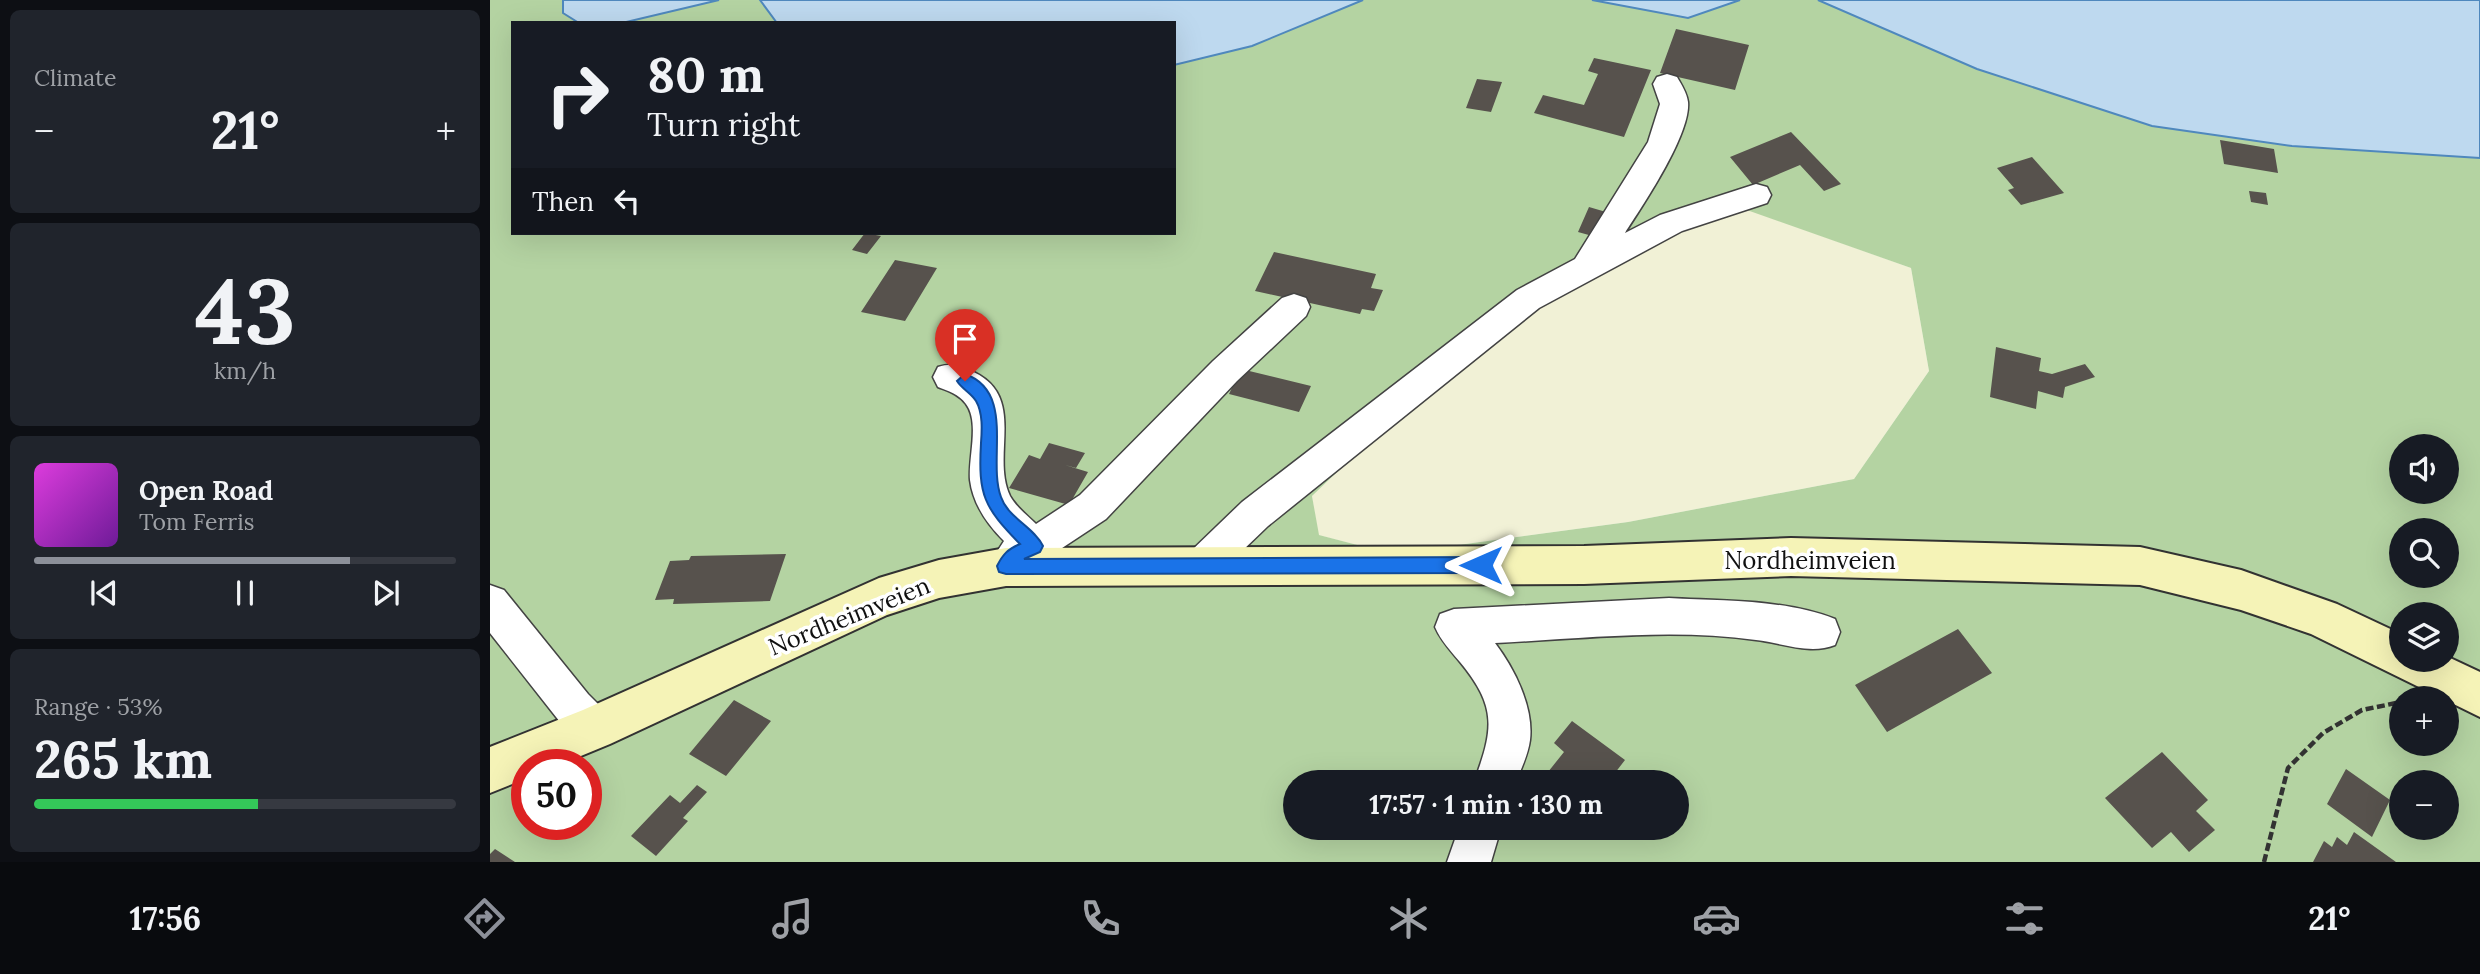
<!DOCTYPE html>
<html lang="en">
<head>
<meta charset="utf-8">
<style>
	body { margin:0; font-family:Lora,serif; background:#20242c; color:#f1f3f6; height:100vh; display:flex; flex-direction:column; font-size:26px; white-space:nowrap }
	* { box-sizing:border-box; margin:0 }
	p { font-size:23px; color:#9ea1a6 }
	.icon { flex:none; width:38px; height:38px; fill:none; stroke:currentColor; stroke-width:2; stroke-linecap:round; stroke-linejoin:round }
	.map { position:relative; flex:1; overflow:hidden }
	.sheet { display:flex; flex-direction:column; gap:10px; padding:10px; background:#0d0f14; width:490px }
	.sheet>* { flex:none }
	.banner { position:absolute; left:21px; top:21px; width:665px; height:214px; border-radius:0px; box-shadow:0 7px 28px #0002; background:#171b24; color:#f1f3f6; overflow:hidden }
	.tools { position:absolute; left:1899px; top:434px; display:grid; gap:14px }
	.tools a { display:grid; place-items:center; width:70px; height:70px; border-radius:50%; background:#171b24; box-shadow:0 7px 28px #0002; font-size:35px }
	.speed { position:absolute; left:21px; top:749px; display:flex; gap:14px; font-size:35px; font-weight:700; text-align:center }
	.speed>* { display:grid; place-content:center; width:91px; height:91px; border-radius:50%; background:#171b24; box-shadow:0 7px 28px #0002; line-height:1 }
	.speed .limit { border:10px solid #d22; background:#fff; color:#111 }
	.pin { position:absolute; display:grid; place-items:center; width:60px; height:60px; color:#fff; margin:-72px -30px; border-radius:50% 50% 50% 0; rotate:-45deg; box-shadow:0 0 7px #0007 }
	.pin .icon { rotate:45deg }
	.me { position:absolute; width:77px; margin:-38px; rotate:270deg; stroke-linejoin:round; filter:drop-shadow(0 0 5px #0008) }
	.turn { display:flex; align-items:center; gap:24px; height:147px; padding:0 21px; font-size:32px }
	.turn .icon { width:91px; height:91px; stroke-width:2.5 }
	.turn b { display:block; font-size:49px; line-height:60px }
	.then { display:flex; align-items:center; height:66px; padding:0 21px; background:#0003; gap:14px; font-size:26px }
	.big { font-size:52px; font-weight:800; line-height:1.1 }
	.sheet .tile { flex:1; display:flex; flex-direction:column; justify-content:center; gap:10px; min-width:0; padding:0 24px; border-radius:10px; background:#20242c }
	.sheet .dial { align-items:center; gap:0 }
	.dial b { font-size:91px; line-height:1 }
	.song { display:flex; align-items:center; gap:21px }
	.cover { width:84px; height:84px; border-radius:10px; background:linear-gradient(135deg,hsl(300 70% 55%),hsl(280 70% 35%)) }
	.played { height:7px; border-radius:4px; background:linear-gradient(90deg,#8c9099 75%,#363941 75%) }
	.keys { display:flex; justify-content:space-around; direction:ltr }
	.heat { display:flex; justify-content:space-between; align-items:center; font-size:38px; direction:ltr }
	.charge { height:10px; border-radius:5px; background:linear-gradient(90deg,#34c759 53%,#363941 0) }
	.trip { position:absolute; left:793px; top:770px; width:406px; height:70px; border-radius:35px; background:#171b24; box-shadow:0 7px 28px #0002; font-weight:800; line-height:70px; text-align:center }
	.tabs { display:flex; height:112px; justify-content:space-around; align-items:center; background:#090b0e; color:#9ea1a6 }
	.tabs .icon { width:49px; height:49px }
	.tabs .selected { color:#8c9099 }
	.tabs b { font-size:32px; color:#f1f3f6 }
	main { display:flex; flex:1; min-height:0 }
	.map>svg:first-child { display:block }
	.farmland { fill:#f1f1d6 }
	.forest { fill:#b4d3a2; fill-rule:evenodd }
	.water { fill:#bed9ef; stroke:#4f88bd; stroke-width:2 }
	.building { fill:#57524d }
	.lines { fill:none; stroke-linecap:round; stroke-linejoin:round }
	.street-casing { stroke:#434343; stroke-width:3 }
	.secondary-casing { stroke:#323232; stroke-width:4 }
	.path { stroke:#323232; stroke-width:4.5; stroke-dasharray:8 3.5; stroke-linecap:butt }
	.street { fill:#fff; fill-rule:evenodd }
	.secondary { fill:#f5f3b7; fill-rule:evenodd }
	.route { fill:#1a73e8; stroke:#114b97; stroke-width:2 }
	.labels { text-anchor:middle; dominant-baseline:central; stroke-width:7; stroke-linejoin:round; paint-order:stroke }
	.street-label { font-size:24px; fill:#101010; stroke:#fff }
</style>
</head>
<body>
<main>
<section class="sheet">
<div class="tile"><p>Climate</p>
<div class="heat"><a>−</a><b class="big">21°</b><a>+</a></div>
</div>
<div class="tile dial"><b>43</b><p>km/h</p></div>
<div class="tile">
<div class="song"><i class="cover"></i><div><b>Open Road</b><p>Tom Ferris</p></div></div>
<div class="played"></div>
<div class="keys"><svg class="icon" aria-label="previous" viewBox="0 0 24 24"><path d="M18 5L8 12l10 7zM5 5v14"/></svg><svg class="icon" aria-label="pause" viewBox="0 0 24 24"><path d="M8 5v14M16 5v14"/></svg><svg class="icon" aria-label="next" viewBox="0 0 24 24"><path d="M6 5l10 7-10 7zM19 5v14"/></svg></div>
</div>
<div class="tile"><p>Range · 53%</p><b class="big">265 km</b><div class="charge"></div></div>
</section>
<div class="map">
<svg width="1990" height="862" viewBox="0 0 1990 862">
	<rect width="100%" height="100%" fill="#fdfcf4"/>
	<path class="farmland" d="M1254,208L1421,268L1439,371L1364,479L1138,522L902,554L828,535L822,496L975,350L1133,244Z"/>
	<path class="forest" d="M0,0H73V13L89,23H23V233H684V65L762,46L873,0H1102L1198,18L1250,0H1328L1487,69L1802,146L1990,158V862H0ZM1254,209L1421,268L1439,371L1364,479L1138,522L902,554L829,535L822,496L975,350L1133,244ZM1911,446H1956V492H1911ZM1911,530H1956V576H1911ZM1911,614H1956V660H1911ZM1911,698H1956V744H1911ZM37,765H96V824H37ZM805,782H1186V828H805ZM1911,782H1956V828H1911Z
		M229,0H270L287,23H132Z"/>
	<path class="water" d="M73,0H229L132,23H89L73,13Z
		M270,0H873L762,46L684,65V23H287Z
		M1102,0H1250L1198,18Z
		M1328,0H1990V158L1802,146L1662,126L1487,69Z"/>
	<path class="building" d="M1186,29L1259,45L1245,90L1170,73Z
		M1104,58L1161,70L1134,137L1044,113L1053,95L1094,105L1108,74L1098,71Z
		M987,79L1012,82L1001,112L976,108Z
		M1301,132L1351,184L1334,191L1310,165L1263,185L1240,157Z
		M1730,140L1784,149L1788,173L1734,164Z
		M1542,157L1574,193L1531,205L1518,190L1524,188L1507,168Z
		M1759,191L1776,193L1778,205L1761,202Z
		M1099,207L1116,212L1106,237L1088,232Z
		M375,233L391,236L377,254L362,250Z
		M784,252L886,274L881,288L893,290L884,311L872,309L870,314L765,291Z
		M405,260L447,268L415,321L371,312Z
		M1506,347L1551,358L1549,371L1562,374L1595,364L1605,377L1575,387L1573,398L1548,391L1546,409L1500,397Z
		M751,369L821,386L809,412L739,394Z
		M559,443L595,453L586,468L575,465L598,472L579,505L519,488L539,455L550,459Z
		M296,554L280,601L183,604L184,599L165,600L180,561L199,560L201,556Z
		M1468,629L1502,673L1397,732L1365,685Z
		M244,700L281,721L236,776L199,754Z
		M1082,721L1135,760L1118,782H1064L1066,779L1058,772L1074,752L1064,743Z
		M1672,752L1718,800L1706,811L1725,830L1699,852L1681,832L1662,848L1615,798Z
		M1856,769L1900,800L1882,837L1837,804Z
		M207,785L217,792L193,818L198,821L166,856L141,836L180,795L190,803Z
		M1864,832L1906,862H1823L1834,841L1842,847L1847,837L1857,845Z
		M5,849L25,862H0V854Z"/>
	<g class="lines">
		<defs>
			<path id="street" d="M1177,74L1187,77C1191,84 1197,93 1198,102C1201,134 1153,205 1135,233L1170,215L1266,184L1277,187L1281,195L1277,203L1192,231L1049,308L778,526L726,576L713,581L700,576L694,564L700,552L752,502L1027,290L1085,259L1158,142L1170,104L1163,84L1167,77Z
				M804,294L816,298L820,307L816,316L747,381L616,519L557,558L536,567L529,579L516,584L503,579L497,567L514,541C497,524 483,504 480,480C478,458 490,422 476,404C469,394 458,391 448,387L443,377L448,367C461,363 467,365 479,370C539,394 500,454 520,496C526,507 538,516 546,524L590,495L723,361L792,298Z
				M0,585L14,590L98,694L118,714L124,728L118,742L104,748L90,742L70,722L0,633Z
				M1179,598C1233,601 1294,599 1345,619L1350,632L1345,645C1320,655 1292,643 1266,640C1180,628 1091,639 1005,643C1024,668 1044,707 1040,740C1038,755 1031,769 1026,782H984C1003,730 1008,708 970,662C960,650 951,641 945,627L950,614L964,609Z
				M969,828H1011L1001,862H957Z"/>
			<path id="secondary" d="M1301,538L1650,547L1751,570L1847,604L1911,634V660H1956V656L1990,672V717L1821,634L1751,610L1650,585L1301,576L1094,584L516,586L449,598L397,615L120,744L69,765H37V778L0,793V747L93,710L389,578L449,560L516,548L1094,546Z"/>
		</defs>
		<use href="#street" class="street-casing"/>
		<use href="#secondary" class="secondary-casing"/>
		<path class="path" d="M1774,862L1798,768L1833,733L1872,710L1911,702"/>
		<use href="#street" class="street"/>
		<use href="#secondary" class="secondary"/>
	</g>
	<path class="route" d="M475,374C526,392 497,460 511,497C518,518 544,527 553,546L550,552L534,559L991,557L1000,565L991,573L516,574L509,572L507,566C513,554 518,549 530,544C494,507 488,496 491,443C492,430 493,413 486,401C481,393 472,389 467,381Z"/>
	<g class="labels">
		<g class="street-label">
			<text x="1320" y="560">Nordheimveien</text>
			<text transform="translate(359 616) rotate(-22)">Nordheimveien</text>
		</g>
	</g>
</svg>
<div class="tools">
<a><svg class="icon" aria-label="sound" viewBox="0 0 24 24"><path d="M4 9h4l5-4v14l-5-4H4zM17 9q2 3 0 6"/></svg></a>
<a><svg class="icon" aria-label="search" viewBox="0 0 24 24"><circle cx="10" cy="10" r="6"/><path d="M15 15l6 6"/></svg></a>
<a><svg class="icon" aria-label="layers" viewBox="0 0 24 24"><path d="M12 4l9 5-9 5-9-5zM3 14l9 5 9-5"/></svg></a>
<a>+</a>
<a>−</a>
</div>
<div class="speed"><div class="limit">50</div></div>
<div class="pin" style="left:475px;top:381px;background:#d93025"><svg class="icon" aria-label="arrive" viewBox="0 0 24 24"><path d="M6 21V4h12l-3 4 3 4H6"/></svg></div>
<svg class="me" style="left:991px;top:565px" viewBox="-20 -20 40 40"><path d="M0-17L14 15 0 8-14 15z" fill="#1a73e8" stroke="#fff" stroke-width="4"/></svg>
<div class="trip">17:57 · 1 min · 130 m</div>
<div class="banner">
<div class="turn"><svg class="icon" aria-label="right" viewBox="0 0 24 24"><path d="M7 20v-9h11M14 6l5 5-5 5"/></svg><div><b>80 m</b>Turn right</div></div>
<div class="then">Then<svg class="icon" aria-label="left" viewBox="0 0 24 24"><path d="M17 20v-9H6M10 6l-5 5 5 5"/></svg></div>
</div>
</div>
</main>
<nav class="tabs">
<b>17:56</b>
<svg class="icon selected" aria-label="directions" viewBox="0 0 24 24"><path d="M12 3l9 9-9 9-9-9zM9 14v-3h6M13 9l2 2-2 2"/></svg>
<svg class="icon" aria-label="music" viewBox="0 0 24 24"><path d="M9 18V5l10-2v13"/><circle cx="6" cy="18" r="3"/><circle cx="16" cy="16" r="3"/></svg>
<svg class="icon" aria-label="phone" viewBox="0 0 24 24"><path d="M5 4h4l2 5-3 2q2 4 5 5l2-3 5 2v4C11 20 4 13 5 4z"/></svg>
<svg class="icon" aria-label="climate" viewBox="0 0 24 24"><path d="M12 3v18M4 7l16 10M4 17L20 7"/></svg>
<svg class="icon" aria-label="car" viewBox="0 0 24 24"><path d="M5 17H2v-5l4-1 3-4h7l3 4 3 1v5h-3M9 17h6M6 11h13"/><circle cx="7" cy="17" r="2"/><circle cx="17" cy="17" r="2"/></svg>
<svg class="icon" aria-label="filters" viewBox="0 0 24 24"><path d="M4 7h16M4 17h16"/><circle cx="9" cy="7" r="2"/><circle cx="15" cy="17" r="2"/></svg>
<b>21°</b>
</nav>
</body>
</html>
